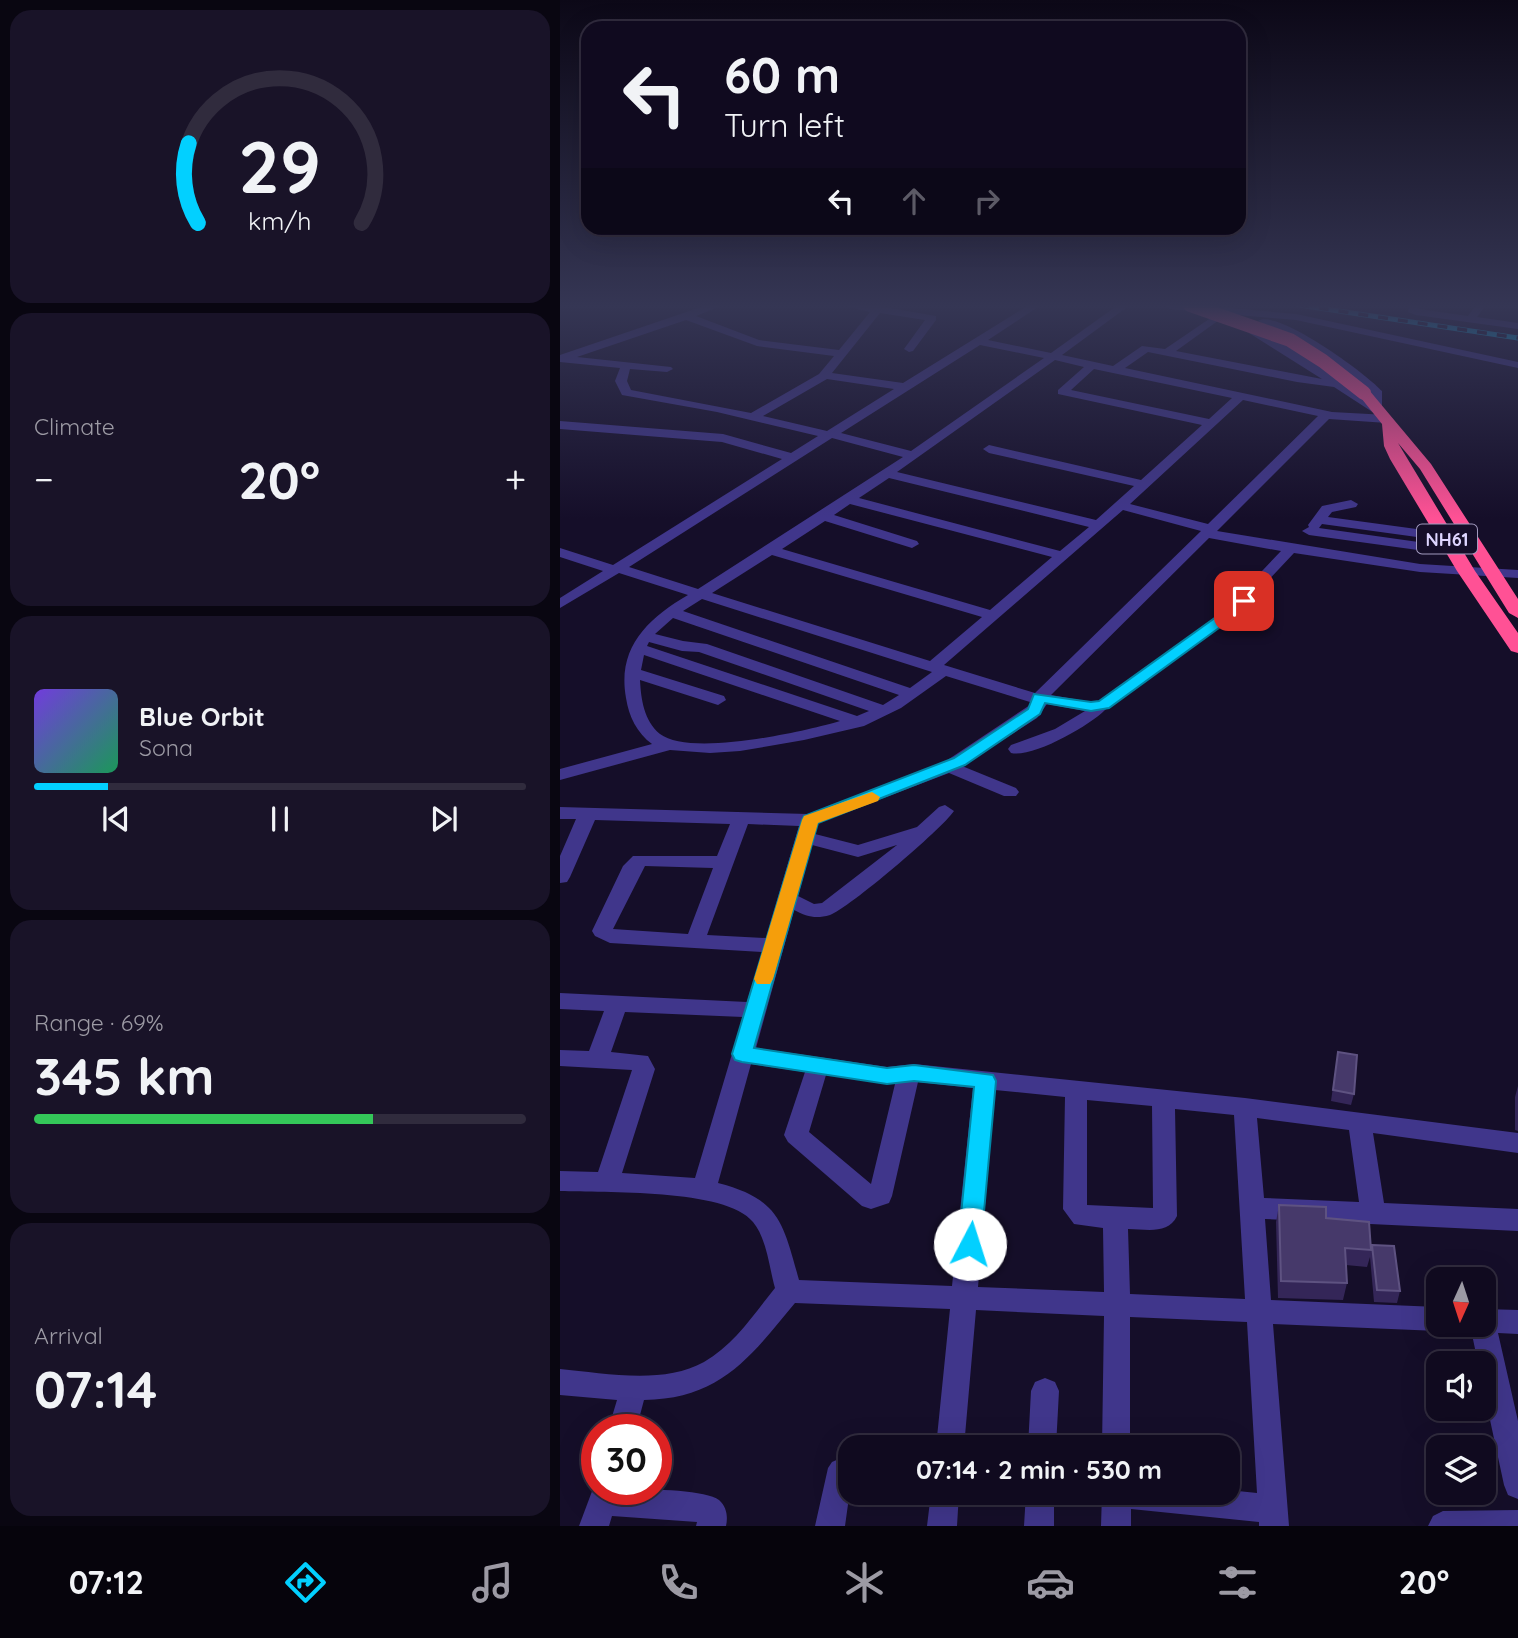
<!DOCTYPE html>
<html lang="en">
<head>
<meta charset="utf-8">
<style>
	body { margin:0; font-family:Quicksand,sans-serif; background:#191328; color:#f1f3f6; height:100vh; display:flex; flex-direction:column; font-size:26px; white-space:nowrap }
	* { box-sizing:border-box; margin:0 }
	p { font-size:23px; color:#9c9aa4 }
	.icon { flex:none; width:38px; height:38px; fill:none; stroke:currentColor; stroke-width:2; stroke-linecap:round; stroke-linejoin:round }
	.map { position:relative; flex:1; overflow:hidden }
	.side { display:flex; flex-direction:column; gap:10px; padding:10px; background:#090611; width:560px }
	.side>* { flex:none }
	.guide { position:absolute; left:21px; top:21px; width:665px; height:214px; border-radius:21px; box-shadow:0 7px 28px #0002,0 0 0 2px #302b3d; background:#100a1f; color:#f1f3f6; overflow:hidden }
	.needle { width:46px; rotate:183deg }
	.tools { position:absolute; left:866px; top:1267px; display:grid; gap:14px }
	.tools a { display:grid; place-items:center; width:70px; height:70px; border-radius:14px; background:#100a1f; box-shadow:0 7px 28px #0002,0 0 0 2px #302b3d; font-size:35px }
	.speed { position:absolute; left:21px; top:1414px; display:flex; gap:14px; font-size:35px; font-weight:700; text-align:center }
	.speed>* { display:grid; place-content:center; width:91px; height:91px; border-radius:50%; background:#100a1f; box-shadow:0 7px 28px #0002,0 0 0 2px #302b3d; line-height:1 }
	.speed .limit { border:10px solid #d22; background:#fff; color:#111 }
	.pin { position:absolute; display:grid; place-items:center; width:60px; height:60px; color:#fff; margin:-30px; border-radius:14px; box-shadow:0 4px 10px #0006 }
	.me { position:absolute; width:77px; margin:-38px; rotate:5deg; stroke-linejoin:round; filter:drop-shadow(0 0 5px #0008) }
	.turn { display:flex; align-items:center; gap:24px; height:147px; padding:0 28px; font-size:32px }
	.turn .icon { width:91px; height:91px; stroke-width:2.5 }
	.turn b { display:block; font-size:49px; line-height:60px }
	.lanes { display:flex; align-items:center; height:66px; padding:0 28px; background:#0003; justify-content:center; gap:35px; direction:ltr }
	.lanes .off { opacity:.35 }
	.big { font-size:52px; font-weight:700; line-height:1.1 }
	.side .widget { flex:1; display:flex; flex-direction:column; justify-content:center; gap:10px; min-width:0; padding:0 24px; border-radius:21px; background:#191328 }
	.side .dial { align-items:center; gap:0 }
	.dial svg { height:182px; overflow:visible; fill:none; stroke:#302b3d; stroke-width:7; stroke-linecap:round; text-anchor:middle }
	.dial text { fill:#f1f3f6; stroke:none }
	.song { display:flex; align-items:center; gap:21px }
	.cover { width:84px; height:84px; border-radius:10px; background:linear-gradient(135deg,hsl(260 70% 55%),hsl(150 70% 35%)) }
	.played { height:7px; border-radius:4px; background:linear-gradient(90deg,#02d0ff 15%,#302b3d 15%) }
	.keys { display:flex; justify-content:space-around; direction:ltr }
	.heat { display:flex; justify-content:space-between; align-items:center; font-size:38px; direction:ltr }
	.charge { height:10px; border-radius:5px; background:linear-gradient(90deg,#34c759 69%,#302b3d 0) }
	.trip { position:absolute; left:278px; top:1435px; width:402px; height:70px; border-radius:21px; background:#100a1f; box-shadow:0 7px 28px #0002,0 0 0 2px #302b3d; font-weight:700; line-height:70px; text-align:center }
	.dock { display:flex; height:112px; justify-content:space-around; align-items:center; background:#06040c; color:#9c9aa4 }
	.dock .icon { width:49px; height:49px }
	.dock .on { color:#02d0ff }
	.dock b { font-size:32px; color:#f1f3f6 }
	main { display:flex; flex:1; min-height:0 }
	.map>svg:first-child { display:block }
	.lines { fill:none; stroke-linecap:round; stroke-linejoin:round }
	.minor { fill:#40368b; fill-rule:evenodd }
	.highway { fill:#ff5195; fill-rule:evenodd }
	.rail-casing { stroke:#02d0ff; stroke-width:5 }
	.rail { stroke:#150e29; stroke-width:3.5; stroke-dasharray:10; stroke-linecap:butt }
	.highway-bridge { stroke:#ff5195; stroke-width:14 }
	.wall { fill:#342658 }
	.building { fill:#46396a; stroke:#5e5281; stroke-width:2 }
	.route { fill:#02d0ff; stroke:#0187a6; stroke-width:2 }
	.slow { fill:#f59e0b }
	.labels { text-anchor:middle; dominant-baseline:central; stroke-width:6; stroke-linejoin:round; paint-order:stroke }
	.shield { fill:#150e29; stroke:#a29abf; stroke-width:2 }
	.shield-label { font-size:18px; font-weight:bold; fill:#ded6ff }
</style>
</head>
<body>
<main>
<section class="side">
<div class="widget dial"><svg viewBox="0 0 100 80">
<path d="M14 69A42 42 0 1 1 86 69"/>
<path d="M14 69A42 42 0 0 1 10 34" stroke="#02d0ff"/>
<text x="50" y="56" font-size="32" font-weight="700">29</text>
<text x="50" y="72" font-size="11">km/h</text>
</svg></div>
<div class="widget"><p>Climate</p>
<div class="heat"><a>−</a><b class="big">20°</b><a>+</a></div>
</div>
<div class="widget">
<div class="song"><i class="cover"></i><div><b>Blue Orbit</b><p>Sona</p></div></div>
<div class="played"></div>
<div class="keys"><svg class="icon" aria-label="previous" viewBox="0 0 24 24"><path d="M18 5L8 12l10 7zM5 5v14"/></svg><svg class="icon" aria-label="pause" viewBox="0 0 24 24"><path d="M8 5v14M16 5v14"/></svg><svg class="icon" aria-label="next" viewBox="0 0 24 24"><path d="M6 5l10 7-10 7zM19 5v14"/></svg></div>
</div>
<div class="widget"><p>Range · 69%</p><b class="big">345 km</b><div class="charge"></div></div>
<div class="widget"><p>Arrival</p><b class="big">07:14</b></div>
</section>
<div class="map">
<svg width="958" height="1526" viewBox="0 0 958 1526">
	<rect width="100%" height="100%" fill="#150e29"/>
	<g class="lines">
		<path class="minor" d="M147,305H163L136,316L199,340L279,350L310,312L282,305L318,306L376,316V320L353,351L349,352L344,349L365,320L320,313L272,373L343,383L469,305H481L428,340L491,353L558,305H570L502,355L553,366L582,346L605,349L655,315L659,316V320L616,351L762,379L689,333L698,331L731,347L811,401L810,392L759,353L698,321C717,308 807,374 822,391V413H814L774,387L737,382L588,352L565,368L772,412L827,415L833,419L827,423L769,419L657,531L860,564L958,570V578L860,572L734,553L674,617L545,710C529,726 473,758 451,753L448,749L451,745L495,729L525,711L487,704L477,718L402,766L456,788L459,792L456,796H444L389,773L258,823L255,834L298,845L357,827L379,807L385,805L394,811C382,829 288,909 270,915C256,919 247,917 234,910L196,1048L327,1067L354,1064L685,1098L958,1133V1153L813,1133L824,1203L958,1209V1231L705,1219L711,1300L878,1307V1325H889L878,1331L713,1324L729,1526H699V1522L571,1509V1526H541L542,1493H668V1490L697,1493L687,1322L570,1317V1447H542L544,1316L416,1310L404,1447H376L390,1309L235,1303C191,1356 161,1399 84,1400L76,1430H48L57,1400L0,1395V1369C44,1373 103,1385 144,1362C174,1345 194,1314 215,1288C209,1267 207,1239 193,1222C166,1188 43,1193 0,1191V1171L38,1172L72,1070L0,1066V1050L29,1051L44,1011L0,1009V993L187,1002L202,952L50,943L35,936L32,931L63,866L73,856H157L170,824L35,820L10,877L7,882L0,883V856L16,819H0V807L248,814L383,763L470,705V702L386,676L341,708L304,726L244,740L180,751L150,753L110,750L0,780V769L92,744C77,733 69,717 66,698C57,648 87,619 128,595L59,573L0,608V598L43,571L0,557V548L53,565L222,459L162,442L0,429V421L163,434L231,453L258,436L157,412L62,395L55,381L60,368L0,362V355ZM126,320L197,346L274,356L259,374L191,413L71,390L67,381L70,369L107,372L113,369L111,367L17,357ZM420,345L484,358L351,451L281,433ZM495,360L524,367L498,390V394L642,425L581,480L429,445L423,449L429,453L574,486L536,520L337,472ZM534,369L672,398L649,419L511,390ZM267,379L334,389L267,431L203,416ZM683,400L758,416L648,524L570,504ZM272,438L343,457L138,589L69,567ZM329,478L529,527L500,551L299,498ZM290,504L492,557L430,610L222,549L265,521L352,548L359,544L357,541L274,515ZM563,510L641,531L475,693L384,665ZM649,538L721,551L664,611L539,701L531,702L491,695ZM212,555L422,617L370,661L152,593ZM142,599L372,672L350,688L123,611ZM113,618L339,695L323,705L147,644L123,641L95,634ZM89,642L122,651L139,652L309,711L297,716L87,646ZM84,655L280,721C243,732 130,757 100,734C84,721 81,699 80,680L158,705L166,700L164,696L81,670ZM188,824L239,826L206,938L147,935ZM252,845L298,857L337,845L262,903L254,904L238,896ZM85,866L153,868L128,934L53,929ZM65,1012L183,1017L135,1178L62,1173L95,1069L88,1056L51,1052ZM191,1064L245,1072L224,1135L228,1142L302,1206L311,1209L329,1203L332,1196L358,1082L413,1088L392,1286L239,1280C223,1223 220,1199 158,1183ZM266,1075L335,1084L311,1184L249,1132ZM435,1090L505,1097L503,1209L514,1224L543,1228L544,1292L418,1287ZM527,1100L592,1106L593,1208L527,1205ZM615,1109L674,1115L685,1299L570,1294L568,1229C586,1229 608,1235 617,1216ZM697,1118L789,1130L799,1202L704,1198Z
			M636,305L736,314L958,362V368L736,320L610,309L605,306Z
			M849,305H859V309L908,316L916,305H926L917,317L958,323V329L856,315L848,312Z
			M791,500L798,504L796,507L772,512L768,517L886,533L893,537L886,541L762,524L759,528L894,547L901,551L894,555L749,535L742,531L749,527L748,525L762,506Z
			M924,1309L958,1310V1334L938,1333L958,1421V1499L948,1495L944,1485L924,1392V1363H918L910,1325H924Z
			M485,1378L495,1382L499,1391L496,1447H468L471,1391L475,1382Z
			M290,1454V1490L285,1526H255L268,1468L272,1462Z
			M37,1478V1489C60,1489 143,1487 159,1500C167,1507 168,1517 166,1526H136L137,1522L52,1516L49,1526H19Z
			M371,1493H399L397,1526H367Z
			M466,1493H494V1526H464Z
			M958,1510V1526H868L873,1516L883,1511Z"/>
		<path class="highway" d="M804,389L809,390L871,464L958,599V618L949,613L860,469L838,443L915,571L958,633V653L951,651L897,571L830,459L824,446L822,424L797,393Z"/>
		<defs>
			<path id="rail" d="M739,305L958,338"/>
		</defs>
		<use href="#rail" class="rail-casing"/>
		<use href="#rail" class="rail"/>
		<path class="highway-bridge" d="M630,305L730,340L763,361L804,393"/>
	</g>
	<path class="wall" d="M778,1052L794,1094L791,1105L771,1101Z
		M958,1086V1131L955,1130V1097Z
		M719,1205L766,1218L811,1249L812,1245L840,1291L837,1303L814,1302L810,1257L807,1267L786,1265L787,1283L783,1300L718,1298L716,1222Z"/>
	<path class="building" d="M778,1052L797,1055L794,1094L773,1090Z
		M719,1205L766,1207V1218L809,1222L811,1250L785,1248L787,1283L721,1281Z
		M812,1245L834,1246L840,1291L817,1290Z"/>
	<linearGradient id="sky" x2="0" y2="1"><stop stop-color="#0c0817"/><stop offset="0.59" stop-color="#353654"/><stop offset="1" stop-color="#353654" stop-opacity="0"/></linearGradient>
	<rect width="958" height="519" fill="url(#sky)"/>
	<path class="route" d="M684,597L691,601L674,617L549,708L531,711L485,703L480,714L405,765L258,823L194,1048L327,1068L354,1065L433,1075L436,1081L421,1244L418,1251L410,1254L401,1251L398,1244L414,1087L354,1081L327,1084L182,1062L175,1060L172,1054L242,820L244,816L394,758L468,709L474,694L531,702L539,701Z"/>
	<path class="slow" d="M312,792L320,797L318,801L258,823L213,979L210,984H197L194,979L242,820L244,816Z"/>
	<g class="labels">
		<rect class="shield" x="857" y="524.5" width="60" height="29" rx="5"/>
		<g class="shield-label">
			<text x="887" y="539">NH61</text>
		</g>
	</g>
</svg>
<div class="tools">
<a><svg class="needle" viewBox="-14 -14 28 28"><path d="M0-13l5 13h-10z" fill="#e53935"/><path d="M0 13l5-13h-10z" fill="#9c9aa4"/></svg></a>
<a><svg class="icon" aria-label="sound" viewBox="0 0 24 24"><path d="M4 9h4l5-4v14l-5-4H4zM17 9q2 3 0 6"/></svg></a>
<a><svg class="icon" aria-label="layers" viewBox="0 0 24 24"><path d="M12 4l9 5-9 5-9-5zM3 14l9 5 9-5"/></svg></a>
</div>
<div class="speed"><div class="limit">30</div></div>
<div class="pin" style="left:684px;top:601px;background:#d93025"><svg class="icon" aria-label="arrive" viewBox="0 0 24 24"><path d="M6 21V4h12l-3 4 3 4H6"/></svg></div>
<svg class="me" style="left:410px;top:1244px" viewBox="-20 -20 40 40"><circle r="19" fill="#fff"/><path d="M0-13L10 11 0 6-10 11z" fill="#02d0ff"/></svg>
<div class="trip">07:14 · 2 min · 530 m</div>
<div class="guide">
<div class="turn"><svg class="icon" aria-label="left" viewBox="0 0 24 24"><path d="M17 20v-9H6M10 6l-5 5 5 5"/></svg><div><b>60 m</b>Turn left</div></div>
<div class="lanes"><svg class="icon" aria-label="left" viewBox="0 0 24 24"><path d="M17 20v-9H6M10 6l-5 5 5 5"/></svg><svg class="icon off" aria-label="ahead" viewBox="0 0 24 24"><path d="M12 20V5M6 11l6-6 6 6"/></svg><svg class="icon off" aria-label="right" viewBox="0 0 24 24"><path d="M7 20v-9h11M14 6l5 5-5 5"/></svg></div>
</div>
</div>
</main>
<nav class="dock">
<b>07:12</b>
<svg class="icon on" aria-label="directions" viewBox="0 0 24 24"><path d="M12 3l9 9-9 9-9-9zM9 14v-3h6M13 9l2 2-2 2"/></svg>
<svg class="icon" aria-label="music" viewBox="0 0 24 24"><path d="M9 18V5l10-2v13"/><circle cx="6" cy="18" r="3"/><circle cx="16" cy="16" r="3"/></svg>
<svg class="icon" aria-label="phone" viewBox="0 0 24 24"><path d="M5 4h4l2 5-3 2q2 4 5 5l2-3 5 2v4C11 20 4 13 5 4z"/></svg>
<svg class="icon" aria-label="climate" viewBox="0 0 24 24"><path d="M12 3v18M4 7l16 10M4 17L20 7"/></svg>
<svg class="icon" aria-label="car" viewBox="0 0 24 24"><path d="M5 17H2v-5l4-1 3-4h7l3 4 3 1v5h-3M9 17h6M6 11h13"/><circle cx="7" cy="17" r="2"/><circle cx="17" cy="17" r="2"/></svg>
<svg class="icon" aria-label="filters" viewBox="0 0 24 24"><path d="M4 7h16M4 17h16"/><circle cx="9" cy="7" r="2"/><circle cx="15" cy="17" r="2"/></svg>
<b>20°</b>
</nav>
</body>
</html>
